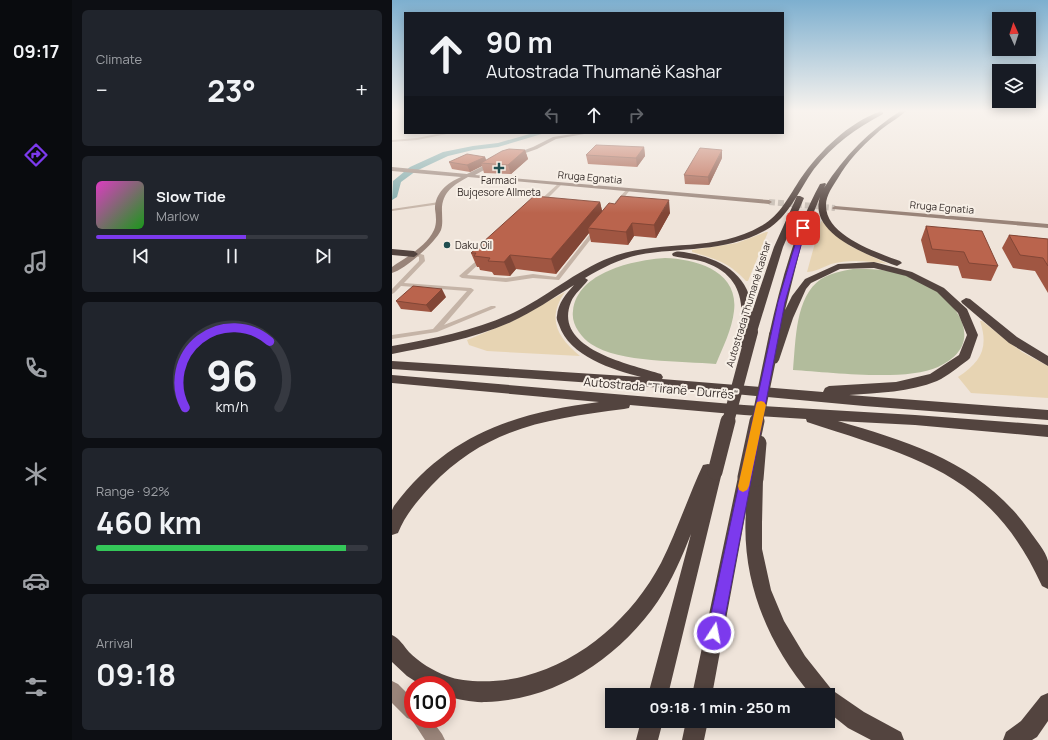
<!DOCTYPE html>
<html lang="en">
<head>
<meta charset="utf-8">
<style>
	body { margin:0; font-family:Manrope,sans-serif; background:#20242c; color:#f1f3f6; height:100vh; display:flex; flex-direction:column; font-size:15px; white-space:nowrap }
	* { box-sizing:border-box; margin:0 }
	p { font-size:13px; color:#9ea1a6 }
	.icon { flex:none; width:22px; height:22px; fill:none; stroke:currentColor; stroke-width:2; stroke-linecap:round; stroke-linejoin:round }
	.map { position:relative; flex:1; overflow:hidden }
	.details { display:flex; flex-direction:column; gap:10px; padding:10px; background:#0d0f14; width:320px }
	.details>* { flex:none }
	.hud { position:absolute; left:12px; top:12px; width:380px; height:122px; border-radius:0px; box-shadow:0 2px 10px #0003; background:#171b24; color:#f1f3f6; overflow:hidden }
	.needle { width:26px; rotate:357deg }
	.buttons { position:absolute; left:600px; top:12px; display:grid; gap:8px }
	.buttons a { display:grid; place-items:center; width:44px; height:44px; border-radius:0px; background:#171b24; box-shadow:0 2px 10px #0003; font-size:20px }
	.speed { position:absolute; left:12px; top:676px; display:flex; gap:8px; font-size:20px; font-weight:700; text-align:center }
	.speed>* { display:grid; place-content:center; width:52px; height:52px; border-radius:50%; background:#171b24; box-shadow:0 2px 10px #0003; line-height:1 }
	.speed .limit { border:6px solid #d22; background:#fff; color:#111 }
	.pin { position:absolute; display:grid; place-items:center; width:34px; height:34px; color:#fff; margin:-17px; border-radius:8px; box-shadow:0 2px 6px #0006 }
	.me { position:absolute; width:44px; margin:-22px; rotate:11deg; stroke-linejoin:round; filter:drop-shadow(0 0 3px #0008) }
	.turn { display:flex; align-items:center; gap:14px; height:84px; padding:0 16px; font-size:18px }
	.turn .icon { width:52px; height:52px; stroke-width:2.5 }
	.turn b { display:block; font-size:28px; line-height:34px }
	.lanes { display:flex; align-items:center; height:38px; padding:0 16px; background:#0003; justify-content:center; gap:20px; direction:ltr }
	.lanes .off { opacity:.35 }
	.big { font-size:30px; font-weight:700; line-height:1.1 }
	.details .tile { flex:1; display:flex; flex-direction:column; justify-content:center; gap:6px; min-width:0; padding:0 14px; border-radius:6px; background:#20242c }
	.details .dial { align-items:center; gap:0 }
	.dial svg { height:104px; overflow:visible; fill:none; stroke:#363941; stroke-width:7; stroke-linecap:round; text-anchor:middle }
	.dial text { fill:#f1f3f6; stroke:none }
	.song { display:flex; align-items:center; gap:12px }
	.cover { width:48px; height:48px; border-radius:6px; background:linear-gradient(135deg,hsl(310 70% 55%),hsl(120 70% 35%)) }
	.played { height:4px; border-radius:2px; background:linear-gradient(90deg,#7c3aed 55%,#363941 55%) }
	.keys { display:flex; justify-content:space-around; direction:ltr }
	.heat { display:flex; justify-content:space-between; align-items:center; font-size:22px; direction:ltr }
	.charge { height:6px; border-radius:3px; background:linear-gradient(90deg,#34c759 92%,#363941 0) }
	.trip { position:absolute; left:213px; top:688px; width:230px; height:40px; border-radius:0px; background:#171b24; box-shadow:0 2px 10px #0003; font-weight:700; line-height:40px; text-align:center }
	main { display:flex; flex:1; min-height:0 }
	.tabs { display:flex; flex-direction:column; width:72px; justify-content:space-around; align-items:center; background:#090b0e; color:#9ea1a6 }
	.tabs .icon { width:28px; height:28px }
	.tabs .active { color:#7c3aed }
	.tabs b { font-size:18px; color:#f1f3f6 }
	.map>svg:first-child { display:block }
	.green { fill:#b2bc9c }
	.sand { fill:#e7d4b3 }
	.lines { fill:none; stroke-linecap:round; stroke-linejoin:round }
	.canal { fill:#7ca8a9; fill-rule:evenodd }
	.secondary-tunnel { stroke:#c9bfb6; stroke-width:6; stroke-dasharray:6 3; stroke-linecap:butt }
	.lane { fill:#c5b4a7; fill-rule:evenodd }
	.street { fill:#c5b4a7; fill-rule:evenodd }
	.secondary { fill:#998479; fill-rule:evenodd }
	.highway { fill:#53443f; fill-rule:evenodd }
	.highway-bridge-far1 { stroke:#53443f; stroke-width:12 }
	.highway-bridge { stroke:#53443f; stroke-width:15 }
	.wall { fill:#a05642 }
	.shaded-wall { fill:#824636 }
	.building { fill:#ba644d; stroke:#824636 }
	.route { fill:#7c3aed; stroke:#51269a }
	.slow { fill:#f59e0b }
	.poi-dot { fill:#214e50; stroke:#f7efe6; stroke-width:1.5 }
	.labels { text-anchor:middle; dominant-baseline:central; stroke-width:4; stroke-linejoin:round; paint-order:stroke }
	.far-street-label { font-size:10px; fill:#332a27; stroke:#f7efe6 }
	.far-poi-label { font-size:10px; fill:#332a27; stroke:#f7efe6 }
	.street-label { font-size:12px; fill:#332a27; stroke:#f7efe6 }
</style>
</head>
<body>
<main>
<nav class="tabs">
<b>09:17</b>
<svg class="icon active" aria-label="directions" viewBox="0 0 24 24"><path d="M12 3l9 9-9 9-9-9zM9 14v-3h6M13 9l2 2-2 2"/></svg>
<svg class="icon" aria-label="music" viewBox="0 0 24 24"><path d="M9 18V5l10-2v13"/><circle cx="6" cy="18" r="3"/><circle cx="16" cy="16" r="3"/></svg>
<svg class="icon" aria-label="phone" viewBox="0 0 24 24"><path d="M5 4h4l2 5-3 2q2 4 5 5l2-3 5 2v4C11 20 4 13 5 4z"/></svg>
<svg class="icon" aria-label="climate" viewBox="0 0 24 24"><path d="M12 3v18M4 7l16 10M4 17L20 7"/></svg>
<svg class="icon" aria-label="car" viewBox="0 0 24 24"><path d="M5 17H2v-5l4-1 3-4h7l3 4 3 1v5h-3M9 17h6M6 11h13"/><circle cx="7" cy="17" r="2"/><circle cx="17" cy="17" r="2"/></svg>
<svg class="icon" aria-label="filters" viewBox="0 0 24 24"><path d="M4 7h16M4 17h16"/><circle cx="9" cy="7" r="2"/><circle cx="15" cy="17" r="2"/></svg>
</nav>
<section class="details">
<div class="tile"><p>Climate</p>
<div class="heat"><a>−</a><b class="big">23°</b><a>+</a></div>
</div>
<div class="tile">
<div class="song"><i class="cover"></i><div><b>Slow Tide</b><p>Marlow</p></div></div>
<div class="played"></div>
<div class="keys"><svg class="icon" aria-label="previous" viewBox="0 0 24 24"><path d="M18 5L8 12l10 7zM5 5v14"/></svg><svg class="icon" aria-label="pause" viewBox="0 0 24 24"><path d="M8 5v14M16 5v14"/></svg><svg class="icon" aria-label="next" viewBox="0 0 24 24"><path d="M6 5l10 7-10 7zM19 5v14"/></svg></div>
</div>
<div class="tile dial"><svg viewBox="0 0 100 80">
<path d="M14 69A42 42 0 1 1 86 69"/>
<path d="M14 69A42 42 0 0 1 79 18" stroke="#7c3aed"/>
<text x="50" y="56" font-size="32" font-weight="700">96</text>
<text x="50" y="72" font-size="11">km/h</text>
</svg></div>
<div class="tile"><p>Range · 92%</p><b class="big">460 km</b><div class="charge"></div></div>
<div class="tile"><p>Arrival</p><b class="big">09:18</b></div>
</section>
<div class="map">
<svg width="656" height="740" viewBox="0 0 656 740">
	<rect width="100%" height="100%" fill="#efe4da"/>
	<path class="green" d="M273,258C304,259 347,271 342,311C340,329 331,347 324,364C291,361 227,363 199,344C189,337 179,324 181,311C185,272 242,260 273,258Z
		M461,269C479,269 496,269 512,275C522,279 537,285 545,291C575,315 587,348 546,367C514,382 437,372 401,370C404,340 403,297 429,279C439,273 450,271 461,269Z"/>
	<path class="sand" d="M429,221L431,222L439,231L458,246L496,264C477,261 457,259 439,264C432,267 422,272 415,272Z
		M374,232H376L356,281H354C337,262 323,259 300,252V250L345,243Z
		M173,292C154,319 166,338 188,356L95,351L77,345L75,340L121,321Z
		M588,321H590L630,352L656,366V398L579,393L566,377C589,362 597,348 588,321Z"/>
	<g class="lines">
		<path class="canal" d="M141,133H153L106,147L81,150L56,156L24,171L9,182L5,197L0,200L1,181L18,167L51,152L81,146L106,143Z"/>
		<path class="secondary-tunnel" d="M377,202L443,208"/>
		<path class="lane" d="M167,183L170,184L150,204H146V202Z
			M235,189L238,190L227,204H223V202Z
			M47,202H49V204L0,211V209Z
			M202,229L206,230L167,280L141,278L114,282L70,278L67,276L91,255L94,257L93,258L75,275L114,278L141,274L164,277Z
			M22,252L32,255L33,261L12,283L79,288L82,290L52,325L99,306H103L104,307L103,308L45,332L0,339V335L41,329L75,291L9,286L2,293L0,294V289L27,261V257L19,254Z"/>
		<path class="street" d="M7,110H12L0,114V112Z
			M50,133H60L25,140L0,142V140L25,138Z"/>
		<path class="secondary" d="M187,133H198L164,139L145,149L122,157L119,155L141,147L161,137Z
			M101,161L103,162V164L83,175L377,200L380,202L377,204L76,177C61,185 49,193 50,212C50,218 51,224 49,230C44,242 12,270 0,273V267C14,257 34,247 42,230C45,223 44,216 43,209C43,193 55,183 69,177L0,171V167L75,174Z
			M443,206L656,224V228L441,209L440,208Z
			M0,681L6,684L21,699V719H39L50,734L53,740H33L20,720L15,718L0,703Z"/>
		<path class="highway" d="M510,110H515C506,119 493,125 484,134C469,147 456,161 446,178C441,186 434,195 434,205C433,236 486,253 508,261L510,263L505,266L502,265C476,255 416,234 428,197L411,238L393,310L400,296L413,279L446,264L482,262L520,272L552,288L575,309L586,335L578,358L576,360C566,367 556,376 545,381C518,392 486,393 457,395L656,410V420L472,406L300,390L0,369V361L249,377C221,370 177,356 167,325C166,322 164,319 165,316C166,303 174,294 182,285C161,298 141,312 119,322C81,339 40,346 0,354V346C44,338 87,330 127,310C160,293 189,267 225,255C272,240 325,252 369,226C388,216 397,196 409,178C428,151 456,123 489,111L491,112V114C464,128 441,145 422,169C407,190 397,217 374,230C334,253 289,247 246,255C227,259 210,268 193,278L196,280C191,287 182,294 179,302C160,349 238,364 269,374L271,377L270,379L431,392L433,388L437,386L504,382L538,374L567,355L575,335L566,313L545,292L514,276L482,268L448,269L419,283L414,289L401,318L387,360L385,363L381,364L377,363L375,360L383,339L379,338L377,335C389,282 402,232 428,184L433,183L434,184L432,188C452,156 478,130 510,110Z
			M405,196H408L412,198L391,247L365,332L364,335L360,336L357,347H349L347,344C352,311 354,279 317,264C306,259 293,259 281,256L280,254C284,250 291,252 297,253C330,259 359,276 360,312L382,247Z
			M0,249L22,251L26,254L22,257L0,255Z
			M574,298L578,299L625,337L656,356V366L617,343L570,303L569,301Z
			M0,375L352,405L523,415L656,425V437L523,425L446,421C520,443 589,463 637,530C643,539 654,551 656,561C656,570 656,580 656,589L650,586C598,472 524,458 415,422L414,419L352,415L238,405L237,408L232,409C156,419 95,427 39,486C26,500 13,515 6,533L0,535V510L2,506C55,435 122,413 207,402L0,383Z
			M316,464L328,467L330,472L276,695H256L299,534C290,557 280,580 266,601C227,658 164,700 94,702C81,703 68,699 55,697V685H29L15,676L0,662V635C8,639 11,645 17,652C27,662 41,671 55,676C75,684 112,682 133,676C191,661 241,616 269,563C285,531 296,497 311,465Z
			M353,470L359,474L364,472L369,474L371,479L370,523V549L379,590L392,621L413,656L440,690L472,712L509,732L512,740H479L456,728L436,712V695H419C375,643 349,580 354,511L320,695H300L346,477L348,472Z
			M656,693V721L645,737L640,740H611L614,732L629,721L649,696Z
			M249,721H271L266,740H244Z
			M294,721H316L312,740H290Z"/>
		<path class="highway-bridge-far1" d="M336,422L360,332
			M365,422L383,335"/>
		<path class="highway-bridge" d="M323,472L336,421
			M353,477L365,421
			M364,479L367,443"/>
	</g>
	<path class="wall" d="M252,147L253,156L245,167L196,164L194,155Z
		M133,150L136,159L119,174L92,173L90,166L78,172L60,169L57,162L93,157L94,160Z
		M330,158L317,185L293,184L292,175Z
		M208,202L210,211L278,213L264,238L242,236L236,245L199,242L197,233L164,274L124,269L118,276L102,275L100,272L88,270L87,267H85L79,253Z
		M534,226L606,266L599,281L570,278L566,266L535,263L529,240Z
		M617,235L656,239V293L643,271L621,268L610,248Z
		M54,297L39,312L9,309L4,301Z"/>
	<path class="shaded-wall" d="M252,147L253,156L245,167L244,158Z
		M133,150L136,159L119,174L116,165Z
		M330,150V158L317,185L316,177Z
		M93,157L95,163H89L90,166L78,172L75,165Z
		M277,200L278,213L264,238L262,225Z
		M208,202L211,215L196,228L197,233L164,274L159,259Z
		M240,223L242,236L236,245L234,232Z
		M118,255L124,269L118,276L112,262Z
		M50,289L54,297L39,312L34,305Z"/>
	<path class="building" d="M204,145L252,147L244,158L194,155Z
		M308,148L330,150L316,177L292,175Z
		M117,149L133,150L116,165L89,163L110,151Z
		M75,154L93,157L75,165L57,162Z
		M142,196L208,202L159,259L118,255L112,262L96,261L98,258L82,256L84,253H79Z
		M229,196L277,200L262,225L240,223L234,232L196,228L217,203L223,204Z
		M534,226L590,231L606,266L577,263L572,252L540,249Z
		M617,235L656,239V266L651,258L628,255Z
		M21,286L50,289L34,305L4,301Z"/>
	<linearGradient id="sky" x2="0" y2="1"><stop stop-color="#7dafcf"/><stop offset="0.52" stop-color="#f8f3ee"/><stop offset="1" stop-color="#f8f3ee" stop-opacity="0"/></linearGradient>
	<rect width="656" height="213" fill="url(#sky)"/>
	<path class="route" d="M411,226L414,228L393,302L330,633L328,639L322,641L317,639L315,633L386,302L408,228Z"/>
	<path class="slow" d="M369,401L372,402L374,405L357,486L355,490L351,492L347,490L346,486L364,405L365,402Z"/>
	<g class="poi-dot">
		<path d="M105 162h4v4h4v4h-4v4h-4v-4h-4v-4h4z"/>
		<circle cx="55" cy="245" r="4"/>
	</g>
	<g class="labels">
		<g class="far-street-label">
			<text transform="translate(198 177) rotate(5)">Rruga Egnatia</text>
			<text transform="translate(550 207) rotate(5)">Rruga Egnatia</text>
			<text transform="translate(356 304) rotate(-73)">Autostrada Thumanë Kashar</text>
		</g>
		<g class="far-poi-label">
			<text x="107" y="180">Farmaci<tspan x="107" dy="12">Bujqesore Allmeta</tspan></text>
			<text x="63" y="245" text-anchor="start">Daku Oil</text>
		</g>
		<g class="street-label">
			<text transform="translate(269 388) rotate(5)">Autostrada "Tiranë - Durrës"</text>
		</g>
	</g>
</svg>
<div class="buttons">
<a><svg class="needle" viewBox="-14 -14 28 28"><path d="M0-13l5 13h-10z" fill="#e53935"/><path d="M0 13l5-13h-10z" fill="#9ea1a6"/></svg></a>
<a><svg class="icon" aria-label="layers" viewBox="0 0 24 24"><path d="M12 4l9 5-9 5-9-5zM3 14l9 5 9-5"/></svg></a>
</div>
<div class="speed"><div class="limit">100</div></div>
<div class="pin" style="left:411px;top:228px;background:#d93025"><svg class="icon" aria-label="arrive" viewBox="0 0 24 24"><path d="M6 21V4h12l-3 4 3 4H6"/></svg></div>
<svg class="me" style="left:322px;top:633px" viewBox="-20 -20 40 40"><circle r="17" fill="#7c3aed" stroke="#fff" stroke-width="3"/><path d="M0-11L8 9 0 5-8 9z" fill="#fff"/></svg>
<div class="trip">09:18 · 1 min · 250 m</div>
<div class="hud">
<div class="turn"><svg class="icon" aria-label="ahead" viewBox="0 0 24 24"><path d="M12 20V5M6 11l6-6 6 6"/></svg><div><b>90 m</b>Autostrada Thumanë Kashar</div></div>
<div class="lanes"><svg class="icon off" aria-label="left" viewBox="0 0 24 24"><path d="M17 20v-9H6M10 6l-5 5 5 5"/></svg><svg class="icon" aria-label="ahead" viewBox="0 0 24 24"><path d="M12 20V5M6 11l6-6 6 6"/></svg><svg class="icon off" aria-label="right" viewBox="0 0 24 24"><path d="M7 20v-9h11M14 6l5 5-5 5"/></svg></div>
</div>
</div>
</main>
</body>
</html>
